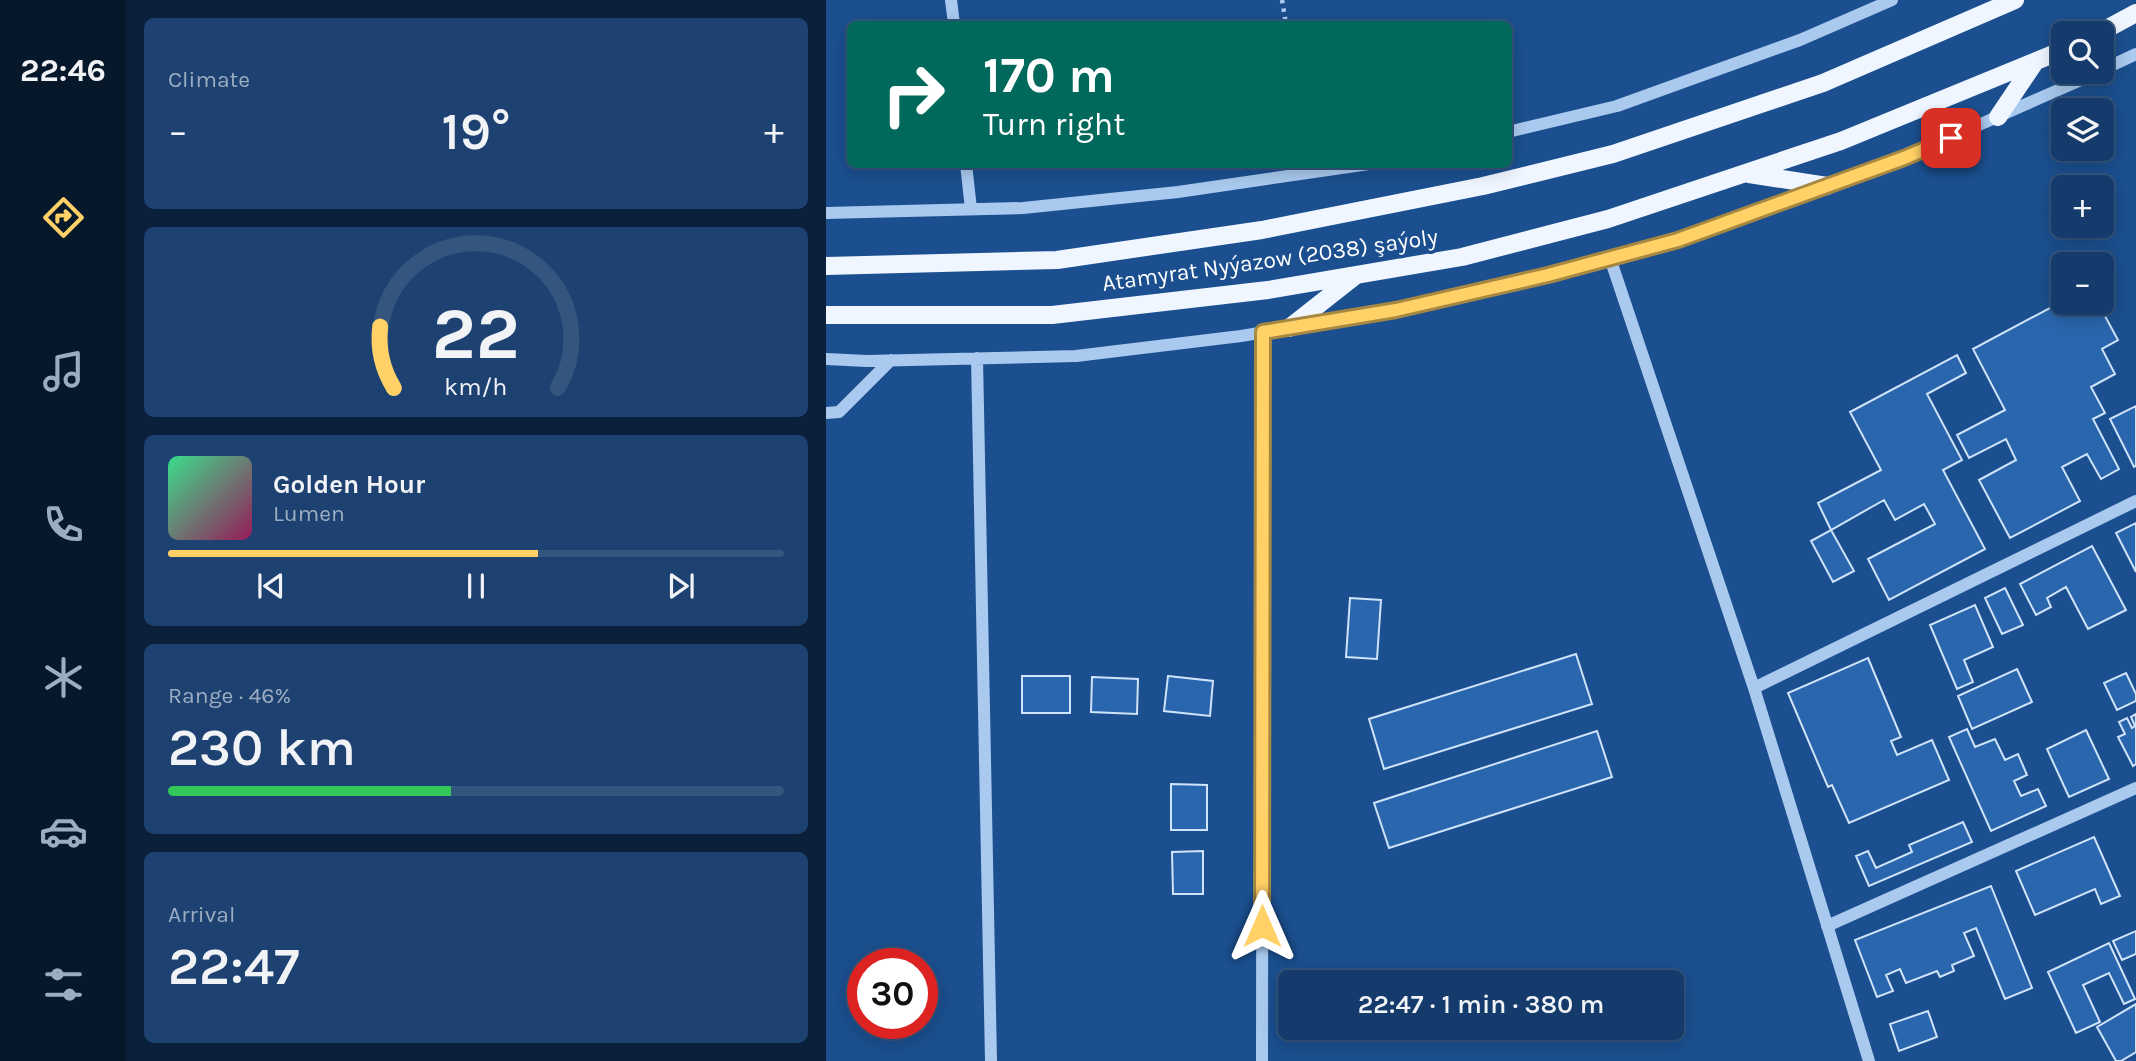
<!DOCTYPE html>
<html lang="en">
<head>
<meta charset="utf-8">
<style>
	body { margin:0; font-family:Karla,sans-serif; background:#1d4271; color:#f1f3f6; height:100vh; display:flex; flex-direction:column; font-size:26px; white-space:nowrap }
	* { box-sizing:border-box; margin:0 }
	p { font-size:23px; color:#9dadc1 }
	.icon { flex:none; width:38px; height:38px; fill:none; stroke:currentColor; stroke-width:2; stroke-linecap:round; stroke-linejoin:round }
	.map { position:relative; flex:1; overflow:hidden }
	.details { display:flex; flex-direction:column; gap:18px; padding:18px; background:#0b203b; width:700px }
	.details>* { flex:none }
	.hud { position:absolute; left:21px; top:21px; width:665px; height:147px; border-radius:10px; box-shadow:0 4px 18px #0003,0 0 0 2px #33557e; background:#00695c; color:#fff; overflow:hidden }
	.fabs { position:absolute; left:1225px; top:21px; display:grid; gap:14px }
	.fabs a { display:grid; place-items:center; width:63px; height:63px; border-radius:10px; background:#143b6b; box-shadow:0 4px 18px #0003,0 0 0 2px #33557e; font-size:35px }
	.speed { position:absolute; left:21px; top:948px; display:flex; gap:14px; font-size:35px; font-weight:700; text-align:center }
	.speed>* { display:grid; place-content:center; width:91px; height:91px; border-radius:50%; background:#143b6b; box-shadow:0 4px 18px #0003,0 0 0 2px #33557e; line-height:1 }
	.speed .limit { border:10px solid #d22; background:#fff; color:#111 }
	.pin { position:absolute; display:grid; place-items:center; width:60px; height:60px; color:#fff; margin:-30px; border-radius:14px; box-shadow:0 4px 10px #0006 }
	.me { position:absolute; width:77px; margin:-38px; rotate:0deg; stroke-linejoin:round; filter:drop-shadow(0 0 5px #0008) }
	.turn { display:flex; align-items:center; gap:24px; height:147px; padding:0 21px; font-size:32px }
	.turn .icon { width:91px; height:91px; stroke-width:2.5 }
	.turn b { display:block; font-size:49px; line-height:60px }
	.big { font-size:52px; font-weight:600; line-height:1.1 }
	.details .card { flex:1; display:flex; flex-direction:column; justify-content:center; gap:10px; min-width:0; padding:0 24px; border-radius:10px; background:#1d4271 }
	.details .dial { align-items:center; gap:0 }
	.dial svg { height:182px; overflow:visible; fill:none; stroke:#33557e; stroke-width:7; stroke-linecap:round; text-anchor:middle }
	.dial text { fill:#f1f3f6; stroke:none }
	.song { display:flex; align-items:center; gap:21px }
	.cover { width:84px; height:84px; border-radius:10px; background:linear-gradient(135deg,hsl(150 70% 55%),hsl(330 70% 35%)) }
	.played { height:7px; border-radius:4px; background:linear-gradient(90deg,#ffd166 60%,#33557e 60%) }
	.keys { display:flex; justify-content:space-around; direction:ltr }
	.heat { display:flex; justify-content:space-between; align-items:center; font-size:38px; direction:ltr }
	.charge { height:10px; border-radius:5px; background:linear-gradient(90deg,#34c759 46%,#33557e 0) }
	.trip { position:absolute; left:452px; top:970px; width:406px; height:70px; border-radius:10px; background:#143b6b; box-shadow:0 4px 18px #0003,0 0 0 2px #33557e; font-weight:600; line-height:70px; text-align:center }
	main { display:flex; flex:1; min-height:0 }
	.tab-bar { display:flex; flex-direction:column; width:126px; justify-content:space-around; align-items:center; background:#08182b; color:#9dadc1 }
	.tab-bar .icon { width:49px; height:49px }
	.tab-bar .current { color:#ffd166 }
	.tab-bar b { font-size:32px; color:#f1f3f6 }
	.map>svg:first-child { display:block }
	.building { fill:#2a66ad; stroke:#cfe3fa; stroke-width:2 }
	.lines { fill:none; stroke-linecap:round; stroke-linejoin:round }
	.path { stroke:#a9c9ee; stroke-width:4.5; stroke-dasharray:3.5 5; stroke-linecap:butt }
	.minor { stroke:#a9c9ee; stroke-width:12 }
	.major { stroke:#f0f6ff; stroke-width:18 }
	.route-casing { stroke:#a68842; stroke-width:18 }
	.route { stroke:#ffd166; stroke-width:12 }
	.labels { text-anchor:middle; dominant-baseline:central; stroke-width:7; stroke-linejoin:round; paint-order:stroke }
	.street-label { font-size:23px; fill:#fff; stroke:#1b4f8f }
</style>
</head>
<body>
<main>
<nav class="tab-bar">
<b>22:46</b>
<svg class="icon current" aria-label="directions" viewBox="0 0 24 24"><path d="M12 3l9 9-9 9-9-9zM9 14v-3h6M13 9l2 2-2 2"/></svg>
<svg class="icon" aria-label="music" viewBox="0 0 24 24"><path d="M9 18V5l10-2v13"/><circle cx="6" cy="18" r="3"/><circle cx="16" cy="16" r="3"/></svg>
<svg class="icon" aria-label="phone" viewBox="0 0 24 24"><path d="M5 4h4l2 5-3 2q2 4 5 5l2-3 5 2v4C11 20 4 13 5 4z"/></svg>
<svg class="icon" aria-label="climate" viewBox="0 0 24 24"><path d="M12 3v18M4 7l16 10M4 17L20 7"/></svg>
<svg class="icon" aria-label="car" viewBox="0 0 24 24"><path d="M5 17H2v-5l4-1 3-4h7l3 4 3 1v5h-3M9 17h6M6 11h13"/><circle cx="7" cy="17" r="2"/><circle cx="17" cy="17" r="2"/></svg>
<svg class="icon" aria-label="filters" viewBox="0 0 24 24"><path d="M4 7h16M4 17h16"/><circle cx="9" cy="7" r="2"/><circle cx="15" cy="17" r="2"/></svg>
</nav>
<section class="details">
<div class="card"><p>Climate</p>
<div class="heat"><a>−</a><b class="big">19°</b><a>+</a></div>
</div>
<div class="card dial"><svg viewBox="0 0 100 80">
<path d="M14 69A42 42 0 1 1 86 69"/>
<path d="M14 69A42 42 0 0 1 8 42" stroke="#ffd166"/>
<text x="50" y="56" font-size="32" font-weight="700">22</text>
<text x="50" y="72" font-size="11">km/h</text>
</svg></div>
<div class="card">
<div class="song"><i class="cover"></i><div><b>Golden Hour</b><p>Lumen</p></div></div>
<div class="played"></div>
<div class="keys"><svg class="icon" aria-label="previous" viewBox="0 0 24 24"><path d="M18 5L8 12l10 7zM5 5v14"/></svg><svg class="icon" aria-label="pause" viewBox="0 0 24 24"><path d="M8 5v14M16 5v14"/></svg><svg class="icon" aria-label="next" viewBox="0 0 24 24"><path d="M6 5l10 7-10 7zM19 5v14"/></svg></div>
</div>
<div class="card"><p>Range · 46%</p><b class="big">230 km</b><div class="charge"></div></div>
<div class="card"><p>Arrival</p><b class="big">22:47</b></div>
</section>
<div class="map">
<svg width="1310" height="1061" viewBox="0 0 1310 1061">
	<rect width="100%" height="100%" fill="#1b4f8f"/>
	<path class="building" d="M1237,301L1272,303L1292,340L1276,349L1289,374L1265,387L1279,413L1267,419L1293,469L1275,479L1261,454L1236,467L1254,501L1184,538L1153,480L1190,460L1180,439L1143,458L1131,435L1179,410L1147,349Z
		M1131,355L1140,373L1101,394L1136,460L1117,470L1159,549L1063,600L1042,559L1109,524L1098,504L1069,520L1058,500L1005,530L992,503L1055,470L1024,412Z
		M1310,406V466L1308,467L1284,419Z
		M1310,523V572L1290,533Z
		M1005,530L1028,571L1007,582L985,541Z
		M1266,546L1300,610L1262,629L1240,587L1221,598L1225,607L1210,615L1194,584Z
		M1179,588L1197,625L1176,634L1159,598Z
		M524,598L555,600L551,659L520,657Z
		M1149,605L1167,647L1138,660L1147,682L1131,689L1104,625Z
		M750,654L766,704L558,769L543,719Z
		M1042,658L1075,737L1065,741L1071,755L1106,740L1123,780L1023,823L1006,785L1002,787L962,693Z
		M1191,669L1206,702L1146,729L1132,696Z
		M1300,673L1310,694V701L1291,710L1278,683Z
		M196,676H244V713H196Z
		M342,676L387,681L384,716L338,711Z
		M266,677L312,679L311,714L265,712Z
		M1310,714V764L1307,766L1292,737L1299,734L1293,722L1301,718L1306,728L1309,726L1305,717Z
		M1141,729L1149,747L1169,739L1179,760L1192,754L1201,775L1188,781L1195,796L1212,789L1220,806L1165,831L1123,737Z
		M1260,730L1283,779L1243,797L1221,749Z
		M771,731L786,777L563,848L548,803Z
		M345,784L381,785V830H345Z
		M1137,822L1146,842L1043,886L1030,856L1042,851L1050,868L1086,852L1083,845Z
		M1268,837L1294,896L1275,904L1269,889L1209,915L1190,871Z
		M377,851V894H347L346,852Z
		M1165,886L1206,988L1179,999L1150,928L1138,933L1148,956L1126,965L1128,971L1114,977L1111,971L1080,983L1074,969L1060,975L1067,991L1051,997L1029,940Z
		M1310,931V954L1296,960L1287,941Z
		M1283,943L1309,999L1298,1004L1283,973L1257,985L1274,1022L1250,1033L1222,972Z
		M1310,1004V1052L1295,1061H1290L1271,1027Z
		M1102,1011L1111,1037L1073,1051L1064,1024Z"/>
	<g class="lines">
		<path class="path" d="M456,0L460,24"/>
		<path class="minor" d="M125,0L128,24
			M1276,70L1310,54
			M682,132L791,106L974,40L1066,0
			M140,164L145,209
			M0,213L197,208L352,192L543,164
			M784,258L928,688L1043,1061
			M151,358L165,1061
			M0,359L41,361L250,356L415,336L570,310L722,275L852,240L1078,158L1273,72
			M0,413L13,412L65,360
			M928,688L1310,501
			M1001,926L1310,788
			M436,1061L437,332"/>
		<path class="major" d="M1273,33L1310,13
			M1172,117L1209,62
			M923,174L1001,186
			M0,266L231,260L436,230L657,186L787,154L997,83L1189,0
			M0,315H226L442,290L636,257L782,219L1015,141L1237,50
			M463,328L529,276"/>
	</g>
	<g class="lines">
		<defs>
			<path id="route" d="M436,926L437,332L570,310L722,275L852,240L1078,158L1125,138"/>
		</defs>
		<use href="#route" class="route-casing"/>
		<use href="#route" class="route"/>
	</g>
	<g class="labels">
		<g class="street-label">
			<text transform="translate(444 260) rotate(-8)">Atamyrat Nyýazow (2038) şaýoly</text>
		</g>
	</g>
</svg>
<div class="fabs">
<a><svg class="icon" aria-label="search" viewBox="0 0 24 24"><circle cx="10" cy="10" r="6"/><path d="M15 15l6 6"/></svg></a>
<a><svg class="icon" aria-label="layers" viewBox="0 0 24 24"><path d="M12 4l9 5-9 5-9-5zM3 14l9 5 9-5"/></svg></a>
<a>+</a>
<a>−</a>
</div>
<div class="speed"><div class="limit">30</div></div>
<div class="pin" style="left:1125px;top:138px;background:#d93025"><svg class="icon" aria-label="arrive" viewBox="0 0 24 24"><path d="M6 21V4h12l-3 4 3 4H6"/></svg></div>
<svg class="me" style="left:436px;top:926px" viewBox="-20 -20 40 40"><path d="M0-17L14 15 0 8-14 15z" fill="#ffd166" stroke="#fff" stroke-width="4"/></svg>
<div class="trip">22:47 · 1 min · 380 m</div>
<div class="hud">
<div class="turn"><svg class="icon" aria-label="right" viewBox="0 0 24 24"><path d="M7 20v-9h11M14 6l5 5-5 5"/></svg><div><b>170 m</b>Turn right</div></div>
</div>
</div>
</main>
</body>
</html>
